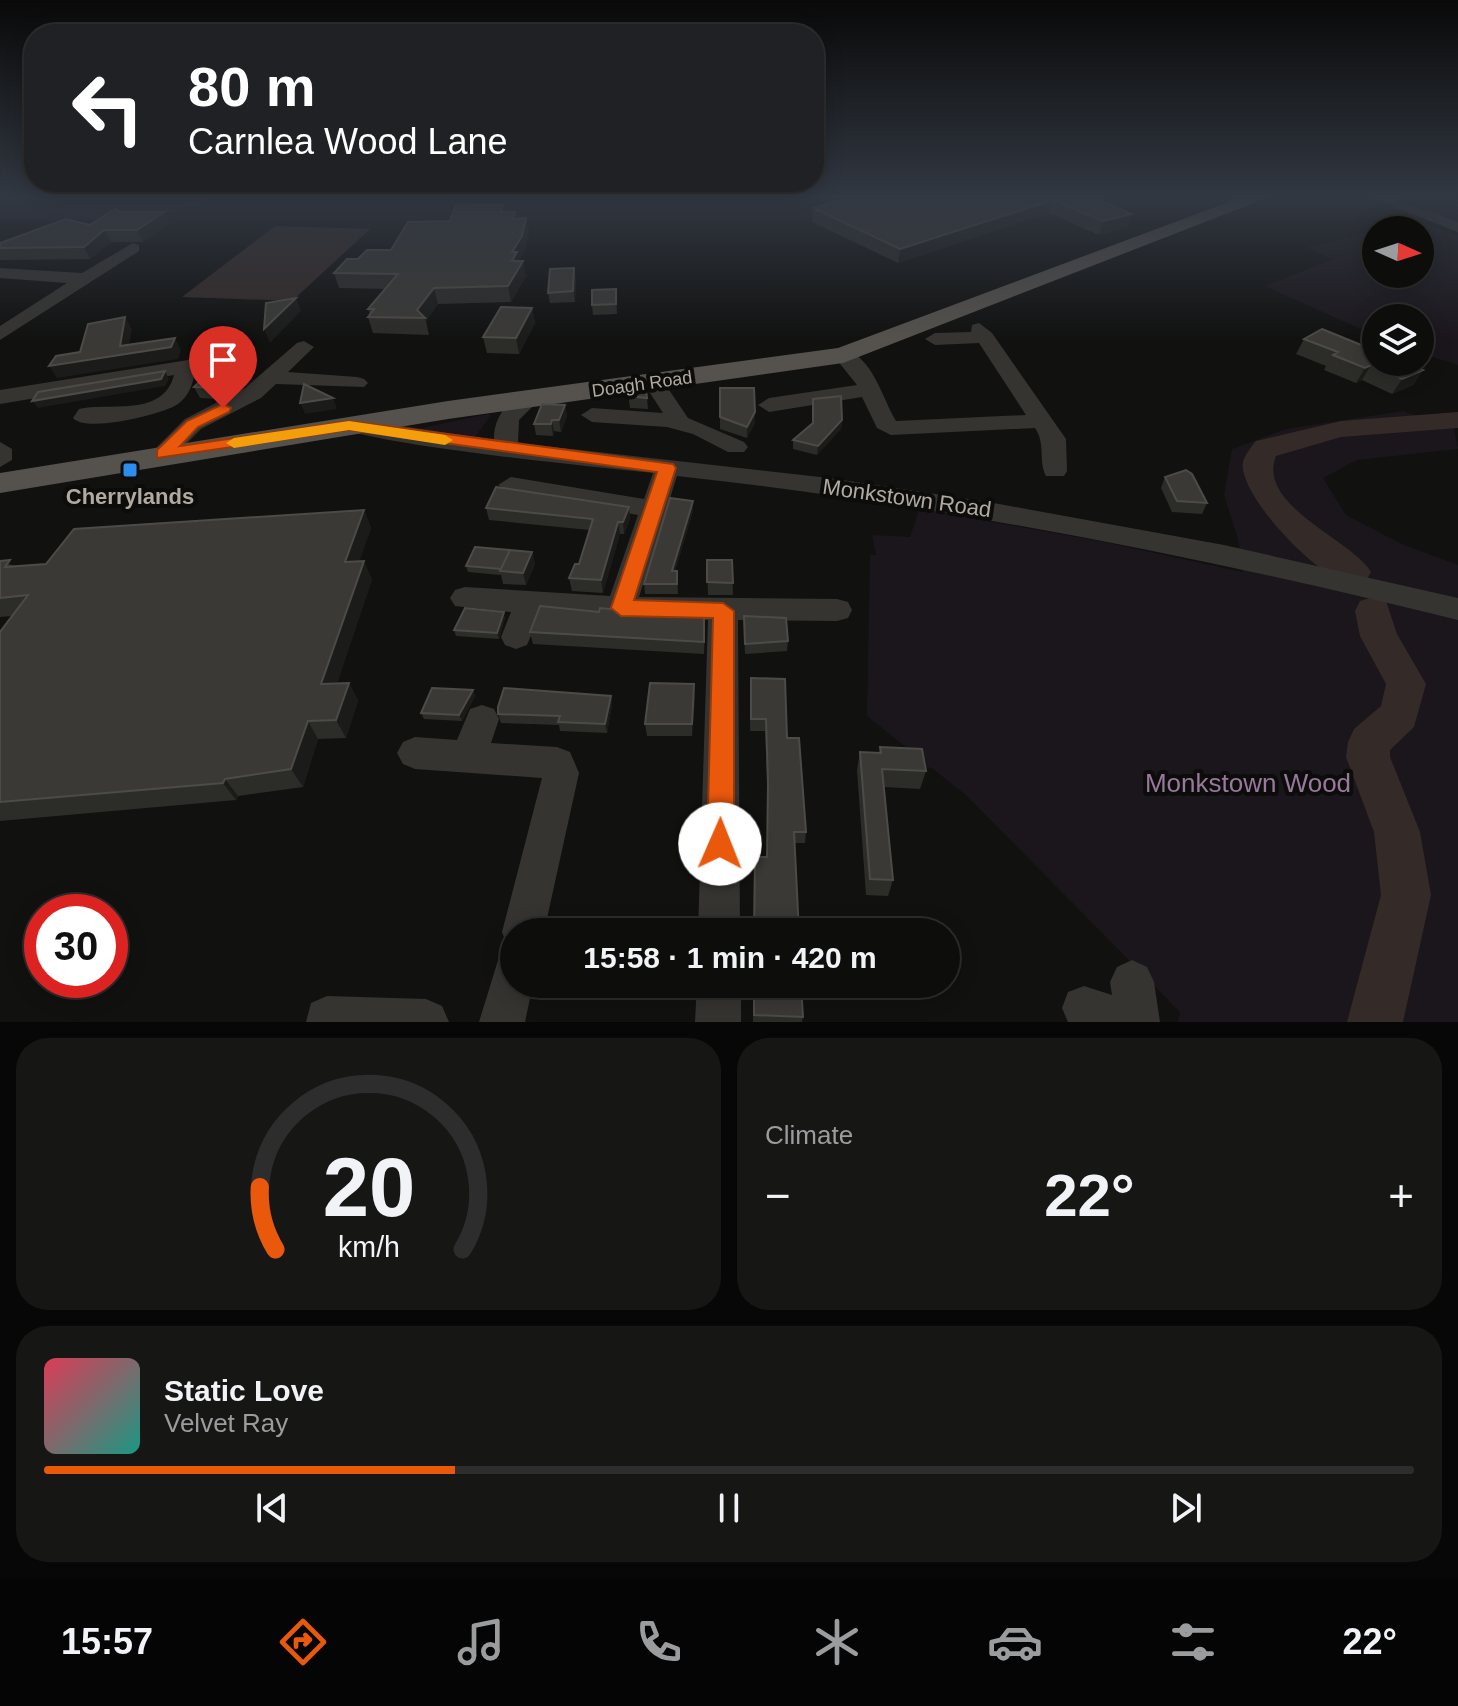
<!DOCTYPE html>
<html lang="en">
<head>
<meta charset="utf-8">
<style>
	body { margin:0; font-family:Helvetica,sans-serif; background:#161615; color:#f1f3f6; height:100vh; display:flex; flex-direction:column; font-size:30px; white-space:nowrap }
	* { box-sizing:border-box; margin:0 }
	p { font-size:26px; color:#9a9c9d }
	.icon { flex:none; width:44px; height:44px; fill:none; stroke:currentColor; stroke-width:2; stroke-linecap:round; stroke-linejoin:round }
	.map { position:relative; height:1022px; overflow:hidden }
	.details { display:flex; flex-direction:column; gap:16px; padding:16px; background:#070707; flex:1 }
	.details>* { flex:none }
	.guide { position:absolute; left:24px; top:24px; width:800px; height:168px; border-radius:32px; box-shadow:0 4px 20px #0003,0 0 0 2px #2d2d2d; background:#202124; color:#fff; overflow:hidden }
	.needle { width:52px; rotate:93deg }
	.tools { position:absolute; left:1362px; top:216px; display:grid; gap:16px }
	.tools a { display:grid; place-items:center; width:72px; height:72px; border-radius:50%; background:#0d0d0c; box-shadow:0 4px 20px #0003,0 0 0 2px #2d2d2d; font-size:40px }
	.speed { position:absolute; left:24px; top:894px; display:flex; gap:16px; font-size:40px; font-weight:700; text-align:center }
	.speed>* { display:grid; place-content:center; width:104px; height:104px; border-radius:50%; background:#0d0d0c; box-shadow:0 4px 20px #0003,0 0 0 2px #2d2d2d; line-height:1 }
	.speed .limit { border:12px solid #d22; background:#fff; color:#111 }
	.pin { position:absolute; display:grid; place-items:center; width:68px; height:68px; color:#fff; margin:-82px -34px; border-radius:50% 50% 50% 0; rotate:-45deg; box-shadow:0 0 8px #0007 }
	.pin .icon { rotate:45deg }
	.me { position:absolute; width:88px; margin:-44px; rotate:1deg; stroke-linejoin:round; filter:drop-shadow(0 0 6px #0008) }
	.turn { display:flex; align-items:center; gap:28px; height:168px; padding:0 32px; font-size:36px }
	.turn .icon { width:104px; height:104px; stroke-width:2.5 }
	.turn b { display:block; font-size:56px; line-height:68px }
	.big { font-size:60px; font-weight:700; line-height:1.1 }
	.details .tile { flex:1; display:flex; flex-direction:column; justify-content:center; gap:12px; min-width:0; padding:0 28px; border-radius:32px; background:#161615 }
	.details .dial { align-items:center; gap:0 }
	.dial svg { height:208px; overflow:visible; fill:none; stroke:#2d2d2d; stroke-width:7; stroke-linecap:round; text-anchor:middle }
	.dial text { fill:#f1f3f6; stroke:none }
	.song { display:flex; align-items:center; gap:24px }
	.cover { width:96px; height:96px; border-radius:12px; background:linear-gradient(135deg,hsl(350 70% 55%),hsl(170 70% 35%)) }
	.played { height:8px; border-radius:4px; background:linear-gradient(90deg,#ea580c 30%,#2d2d2d 30%) }
	.keys { display:flex; justify-content:space-around; direction:ltr }
	.heat { display:flex; justify-content:space-between; align-items:center; font-size:44px; direction:ltr }
	.details .tiles { flex:1; display:grid; gap:16px; grid-template-columns:1fr 1fr }
	.tile:last-child { grid-column:span 2 }
	.trip { position:absolute; left:500px; top:918px; width:460px; height:80px; border-radius:40px; background:#0d0d0c; box-shadow:0 4px 20px #0003,0 0 0 2px #2d2d2d; font-weight:700; line-height:80px; text-align:center }
	.dock { display:flex; height:128px; justify-content:space-around; align-items:center; background:#050505; color:#9a9c9d }
	.dock .icon { width:56px; height:56px }
	.dock .current { color:#ea580c }
	.dock b { font-size:36px; color:#f1f3f6 }
	.map>svg:first-child { display:block }
	.green { fill:#1b161c; fill-rule:evenodd }
	.water { fill:#342a27 }
	.lines { fill:none; stroke-linecap:round; stroke-linejoin:round }
	.river { fill:#342a27; fill-rule:evenodd }
	.minor { fill:#363431; fill-rule:evenodd }
	.major { fill:#55524d; fill-rule:evenodd }
	.wall { fill:#2c2c29 }
	.shaded-wall { fill:#1b1b1a }
	.building { fill:#3a3936; stroke:#4d4b47; stroke-width:2 }
	.route { fill:#ea580c; stroke:#983908; stroke-width:2 }
	.slow { fill:#f59e0b }
	.poi-dot { fill:#2a8def; stroke:#0c0c0b; stroke-width:3 }
	.labels { text-anchor:middle; dominant-baseline:central; stroke-width:8; stroke-linejoin:round; paint-order:stroke }
	.far-street-label { font-size:18px; fill:#b2aaa1; stroke:#0c0c0b }
	.poi-label { font-size:22px; font-weight:bold; fill:#b2aaa1; stroke:#0c0c0b }
	.street-label { font-size:22px; fill:#b2aaa1; stroke:#0c0c0b }
	.near-park-label { font-size:26px; fill:#99789d; stroke:#0c0c0b }
</style>
</head>
<body>
<div class="map">
<svg width="1458" height="1022" viewBox="0 0 1458 1022">
	<rect width="100%" height="100%" fill="#111110"/>
	<path class="green" d="M0,197H214C171,224 52,220 0,220Z
		M1393,197H1458V223L1452,219Z
		M1414,220L1458,236V365L1420,353V318H1376V336L1265,286L1332,259L1307,248ZM1420,230V274H1376V230Z
		M1403,411L1454,429L1458,449L1357,460L1323,478L1346,515L1404,545L1458,565V1022H1178L1180,1012L968,797L932,768L917,766L912,752L867,716L870,555H876L872,535L910,537L919,509L1099,541L1243,572L1238,539L1224,495L1232,449L1286,429Z
		M488,414L491,415L475,437L413,430Z"/>
	<path class="water" d="M275,226L370,229L292,301L182,297Z"/>
	<g class="lines">
		<path class="river" d="M1458,412V428L1341,437L1276,456C1256,506 1353,540 1371,572L1366,581C1362,582 1359,584 1354,584C1324,585 1237,495 1243,462C1245,455 1251,447 1256,441L1341,421Z
			M1373,597L1386,601L1397,634L1426,684L1414,727L1390,750V757L1420,832L1431,895L1403,1022H1347L1381,895L1374,832L1346,757L1348,742L1354,729L1381,706L1386,684L1360,636L1355,611L1360,601Z"/>
		<path class="minor" d="M1369,197H1390L1458,222V232Z
			M133,243L139,245V251L0,340V326L67,283L0,278V268L82,273Z
			M979,323L992,333L1066,439L1067,471L1064,476H1046C1038,461 1046,444 1035,428L891,435L877,428L862,397L769,412L758,405L769,398L857,385L833,355L843,349C873,356 882,398 896,421L1026,415L979,343L935,345L925,339L935,333L971,332L972,325Z
			M304,341L314,347L288,372L357,377L364,379L368,383L364,387L276,384L261,398L201,429L171,459H155L151,454L155,449L185,419L245,388L297,343Z
			M207,357L217,363L214,367L195,371C193,384 189,396 178,404C162,415 85,433 73,418L79,409C109,402 163,418 174,375L0,404V390Z
			M654,376L661,378L688,418L744,442L748,447L744,452H728L693,434L667,427L592,422L581,415L592,408L663,413L643,382Z
			M529,392L540,399L519,420L518,443L829,478L988,502L1224,545L1458,598V620C1200,556 941,505 677,476L639,597L837,599L848,602L852,610L848,618L837,621L738,620L740,932H698L708,620L540,614L527,645L516,649L505,645L501,637L511,612L455,606L450,598L455,590L465,587L610,596L638,515L511,493L498,485L511,477L644,499L653,473C613,469 351,443 338,425L349,418L494,440C493,419 507,398 529,392Z
			M0,442L12,449V460L0,467Z
			M482,705L494,709L499,719L491,743L557,747L570,752L579,773L544,932H514V949L508,947L502,932L542,778L415,769L403,764L397,753L403,742L415,737L457,740L470,709Z
			M514,950V984H533L525,1022H479L499,957Z
			M1132,960L1147,967L1154,982L1160,1022H1068L1062,1008L1068,992L1084,986L1112,995L1110,982L1117,967Z
			M697,984H741V1022H695Z
			M327,996L426,999L442,1006L449,1022H306L311,1003Z"/>
		<path class="major" d="M1242,197H1269L843,363L448,419L0,493V473L448,401L838,348Z"/>
	</g>
	<path class="wall" d="M853,197H1097L1094,198L1132,214L1128,227L1099,235L1049,213L898,263L812,222L813,208Z
		M119,212H164L169,223L143,242H111L90,259L0,260V243L90,225Z
		M505,212L516,218H526L529,233L524,251L519,260L526,276L511,302L438,304L426,321L429,335L373,333L368,317L370,314L368,309L385,289L339,288L334,273L358,259L391,250L450,221Z
		M576,278L575,302L550,303L548,293Z
		M616,289L617,314L593,315L592,305Z
		M532,308L535,323L519,354L487,353L483,337Z
		M1304,339L1423,370L1413,385L1392,394L1362,380L1356,383L1324,370L1326,366L1296,354Z
		M252,369L226,395L217,399L200,398L194,387Z
		M627,386L647,398L648,409L630,408Z
		M720,388L755,412V423L747,438L720,429Z
		M565,405L567,416L561,432L554,431L553,436L536,435L534,424Z
		M842,420L841,429L817,455L793,449V440Z
		M1165,477L1207,503L1202,514L1172,512L1161,488Z
		M629,507L630,519L624,534H620L603,593L572,591L569,578L579,564L589,530L489,520L486,508Z
		M364,510L371,528L359,561L372,579L337,683H349L358,701L346,738L318,739L303,787L238,796L236,800L0,821V632L12,616L0,617V561L15,566L46,564Z
		M693,511L675,571H677L678,594H645L644,584Z
		M532,552L535,564L526,585L503,584L501,575L468,572L466,566Z
		M707,560H732L733,595H708Z
		M505,618L499,639L456,636L454,630Z
		M705,626L704,654L533,644L530,632Z
		M744,626L788,641L787,651L745,654Z
		M751,678L787,738L806,832L805,843H795L768,796L765,731H750Z
		M473,690L475,696L462,721L424,719L421,713Z
		M611,696L612,705L607,733L560,731L559,725L501,723L498,714Z
		M695,696L692,736H647L645,724Z
		M880,747L926,771L920,789L884,787L893,880L888,896L866,895L857,770L860,752L879,753Z
		M754,984L803,1017L802,1022H753Z"/>
	<path class="shaded-wall" d="M1053,200L1049,213L898,263L900,249Z
		M164,212L169,223L143,242L137,230Z
		M1132,214L1128,227L1099,235L1103,221Z
		M526,218L529,233L524,251L519,260L520,267L523,261L526,276L511,302L508,286L512,252Z
		M104,230L111,242L90,259L84,247Z
		M574,268L576,278L575,302L573,291Z
		M434,288L438,304L426,321L417,310Z
		M296,298L301,311L270,343L264,329Z
		M532,308L535,323L519,354L516,338Z
		M125,317L132,329L127,354L175,338L181,350L178,359L57,378L49,366L120,346Z
		M247,358L252,369L226,395L217,399L211,388Z
		M1371,365L1362,380L1356,383L1365,368Z
		M1423,370L1413,385L1392,394L1402,379Z
		M165,371L169,379L165,386L38,408L32,401Z
		M333,398L337,409L305,414L300,403Z
		M565,405L567,416L561,432L559,420Z
		M755,412V423L747,438V427Z
		M552,420L554,431L553,436L551,424Z
		M842,420L841,429L817,455L818,446Z
		M693,501V511L672,581V571Z
		M629,507L630,519L624,534L623,522Z
		M364,510L371,528L353,580L345,562Z
		M618,522L620,534L603,593L601,580Z
		M532,552L535,564L526,585L523,573Z
		M364,561L372,579L331,702L321,684Z
		M504,612L505,618L499,639L497,633Z
		M349,683L358,701L346,738L336,720Z
		M694,684L695,696L692,736V724Z
		M473,690L475,696L462,721L459,715Z
		M611,696L612,705L607,733L605,724Z
		M308,721L318,739L303,787L291,769Z
		M225,779L238,796L236,800L223,783Z"/>
	<path class="building" d="M853,197H1092L1132,214L1103,221L1053,200L900,249L813,208Z
		M503,204L501,212H515L513,219L526,218L522,236L512,252H517L512,261H523L508,286L434,288L417,310L425,318L368,317L374,309H368L398,274L334,273L347,259H358L367,250H391L408,222L450,221L456,205Z
		M116,208L119,212H164L137,230H104L84,247L0,248V243L66,219L90,225Z
		M574,268L573,291L548,293L550,269Z
		M616,289V304L592,305V290Z
		M296,298L264,329L266,303Z
		M501,307L532,308L516,338L483,337Z
		M125,317L120,346L175,338L171,347L49,366L56,356L80,352L88,324Z
		M1322,329L1376,351V362H1404L1423,370L1402,379L1371,365L1365,368L1333,355L1338,352L1304,339Z
		M232,351L247,358L220,383L211,388L194,387Z
		M165,371L161,379L32,401L38,392Z
		M304,384L333,398L300,403Z
		M645,384L647,398L628,396L627,386Z
		M720,388H754L755,412L747,427L720,417Z
		M841,396L842,420L818,446L793,440L813,423V399Z
		M542,404L565,405L559,420H552L551,424H534Z
		M1186,470L1192,474L1207,503L1177,501L1165,477Z
		M496,487L629,507L623,522H618L601,580L569,578L575,564H579L593,519L486,508Z
		M670,498L693,501L672,571H677V584H644Z
		M364,510L345,562L364,561L321,684L349,683L336,720L308,721L291,769L225,779L223,783L0,802V632L28,595L0,598V561L10,560L5,567L46,564L74,529Z
		M475,547L511,550H510L501,569L466,566Z
		M510,550L532,552L523,573L500,571Z
		M707,560H732L733,583L707,582Z
		M540,606L599,612L600,608L660,614H704V642L530,632Z
		M465,608L504,612L497,633L454,630Z
		M744,616L786,618L788,641L745,644Z
		M751,678L785,679L787,738H799L806,832H794L799,932H754L755,857H767L768,784L766,719H751Z
		M650,683L694,684L692,724H645Z
		M432,688L473,690L459,715L421,713Z
		M504,688L611,696L605,724L558,722L560,716L498,714V707Z
		M880,747L922,749L926,771L882,769L893,880L870,879L860,752L881,753Z
		M754,984H801L803,1017L754,1015Z"/>
	<linearGradient id="sky" x2="0" y2="1"><stop stop-color="#090909"/><stop offset="0.58" stop-color="#323842"/><stop offset="1" stop-color="#323842" stop-opacity="0"/></linearGradient>
	<rect width="1458" height="340" fill="url(#sky)"/>
	<path class="route" d="M223,404L231,408L229,412L198,427L180,446L349,421L673,464L676,468L634,600L723,603L734,611V844L730,854L720,857L711,854L707,844L713,618L621,616L611,608L657,472L349,430L157,458V450L187,421Z"/>
	<path class="slow" d="M349,421L445,435L453,440L445,445L349,430L234,448L226,443L234,438Z"/>
	<rect class="poi-dot" x="122" y="462" width="16" height="16" rx="4"/>
	<g class="labels">
		<g class="far-street-label">
			<text transform="translate(642 384) rotate(-8)">Doagh Road</text>
		</g>
		<g class="poi-label">
			<text x="130" y="496">Cherrylands</text>
		</g>
		<g class="street-label">
			<text transform="translate(907 498) rotate(8)">Monkstown Road</text>
		</g>
		<g class="near-park-label">
			<text x="1248" y="783">Monkstown Wood</text>
		</g>
	</g>
</svg>
<div class="tools">
<a><svg class="needle" viewBox="-14 -14 28 28"><path d="M0-13l5 13h-10z" fill="#e53935"/><path d="M0 13l5-13h-10z" fill="#9a9c9d"/></svg></a>
<a><svg class="icon" aria-label="layers" viewBox="0 0 24 24"><path d="M12 4l9 5-9 5-9-5zM3 14l9 5 9-5"/></svg></a>
</div>
<div class="speed"><div class="limit">30</div></div>
<div class="pin" style="left:223px;top:408px;background:#d93025"><svg class="icon" aria-label="arrive" viewBox="0 0 24 24"><path d="M6 21V4h12l-3 4 3 4H6"/></svg></div>
<svg class="me" style="left:720px;top:844px" viewBox="-20 -20 40 40"><circle r="19" fill="#fff"/><path d="M0-13L10 11 0 6-10 11z" fill="#ea580c"/></svg>
<div class="trip">15:58 · 1 min · 420 m</div>
<div class="guide">
<div class="turn"><svg class="icon" aria-label="left" viewBox="0 0 24 24"><path d="M17 20v-9H6M10 6l-5 5 5 5"/></svg><div><b>80 m</b>Carnlea Wood Lane</div></div>
</div>
</div>
<section class="details">
<div class="tiles">
<div class="tile dial"><svg viewBox="0 0 100 80">
<path d="M14 69A42 42 0 1 1 86 69"/>
<path d="M14 69A42 42 0 0 1 8 45" stroke="#ea580c"/>
<text x="50" y="56" font-size="32" font-weight="700">20</text>
<text x="50" y="72" font-size="11">km/h</text>
</svg></div>
<div class="tile"><p>Climate</p>
<div class="heat"><a>−</a><b class="big">22°</b><a>+</a></div>
</div>
<div class="tile">
<div class="song"><i class="cover"></i><div><b>Static Love</b><p>Velvet Ray</p></div></div>
<div class="played"></div>
<div class="keys"><svg class="icon" aria-label="previous" viewBox="0 0 24 24"><path d="M18 5L8 12l10 7zM5 5v14"/></svg><svg class="icon" aria-label="pause" viewBox="0 0 24 24"><path d="M8 5v14M16 5v14"/></svg><svg class="icon" aria-label="next" viewBox="0 0 24 24"><path d="M6 5l10 7-10 7zM19 5v14"/></svg></div>
</div>
</div>
</section>
<nav class="dock">
<b>15:57</b>
<svg class="icon current" aria-label="directions" viewBox="0 0 24 24"><path d="M12 3l9 9-9 9-9-9zM9 14v-3h6M13 9l2 2-2 2"/></svg>
<svg class="icon" aria-label="music" viewBox="0 0 24 24"><path d="M9 18V5l10-2v13"/><circle cx="6" cy="18" r="3"/><circle cx="16" cy="16" r="3"/></svg>
<svg class="icon" aria-label="phone" viewBox="0 0 24 24"><path d="M5 4h4l2 5-3 2q2 4 5 5l2-3 5 2v4C11 20 4 13 5 4z"/></svg>
<svg class="icon" aria-label="climate" viewBox="0 0 24 24"><path d="M12 3v18M4 7l16 10M4 17L20 7"/></svg>
<svg class="icon" aria-label="car" viewBox="0 0 24 24"><path d="M5 17H2v-5l4-1 3-4h7l3 4 3 1v5h-3M9 17h6M6 11h13"/><circle cx="7" cy="17" r="2"/><circle cx="17" cy="17" r="2"/></svg>
<svg class="icon" aria-label="filters" viewBox="0 0 24 24"><path d="M4 7h16M4 17h16"/><circle cx="9" cy="7" r="2"/><circle cx="15" cy="17" r="2"/></svg>
<b>22°</b>
</nav>
</body>
</html>
